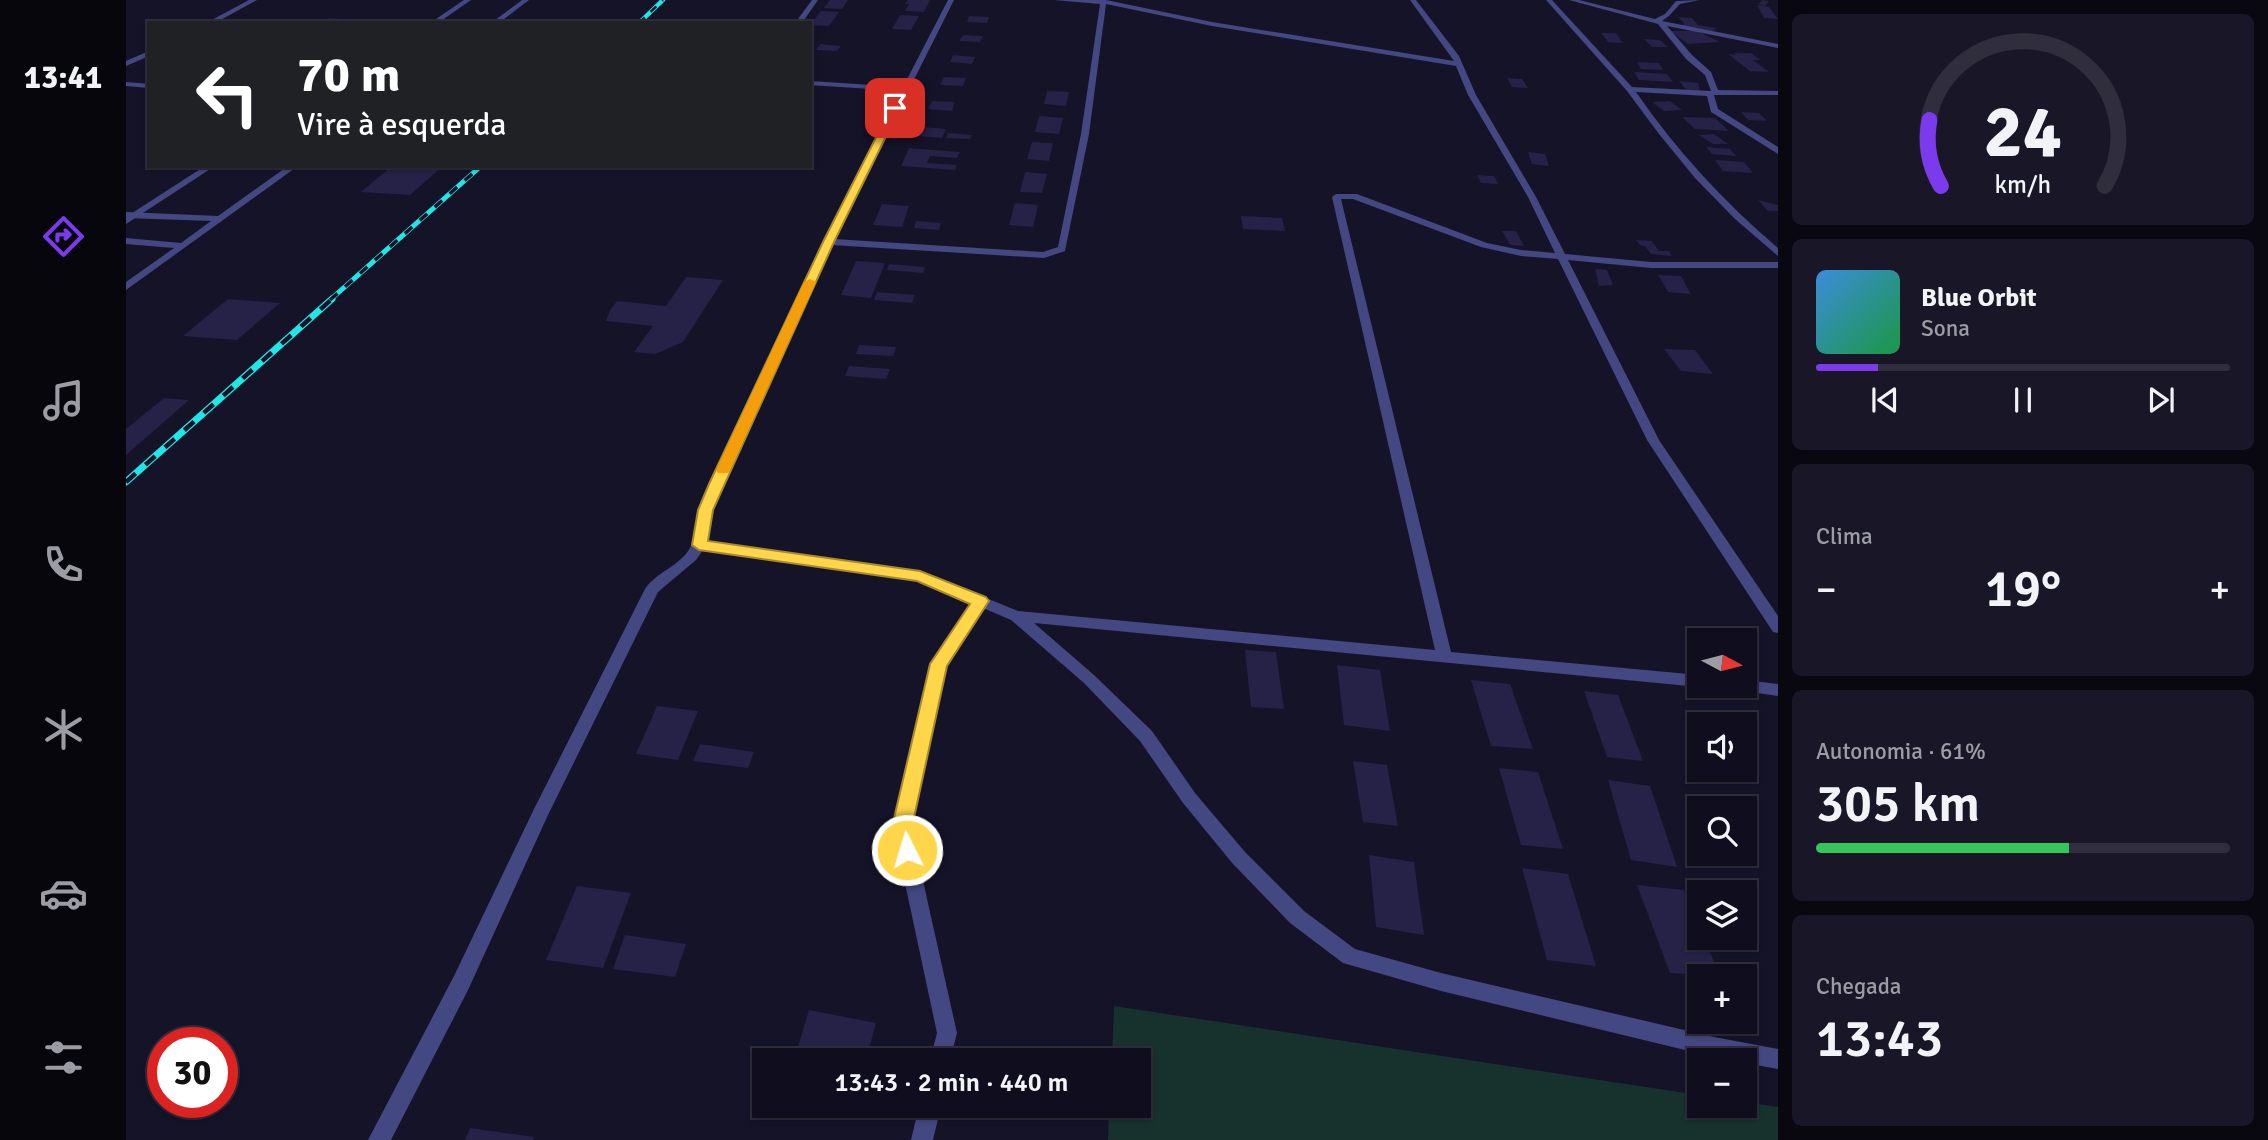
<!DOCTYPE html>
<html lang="pt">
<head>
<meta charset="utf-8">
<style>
	body { margin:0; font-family:Signika,sans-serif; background:#191727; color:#f1f3f6; height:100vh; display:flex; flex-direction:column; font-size:26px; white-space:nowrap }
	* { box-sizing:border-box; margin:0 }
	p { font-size:23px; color:#9c9ca4 }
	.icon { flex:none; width:38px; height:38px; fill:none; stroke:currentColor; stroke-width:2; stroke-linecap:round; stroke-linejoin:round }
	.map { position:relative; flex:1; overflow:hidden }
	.sheet { display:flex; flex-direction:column; gap:14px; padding:14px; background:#090810; width:490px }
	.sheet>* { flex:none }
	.banner { position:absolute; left:21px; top:21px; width:665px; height:147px; border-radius:0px; box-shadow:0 2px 5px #0004,0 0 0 2px #302e3c; background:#202124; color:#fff; overflow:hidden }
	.needle { width:46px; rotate:97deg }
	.tools { position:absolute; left:1561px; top:628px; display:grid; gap:14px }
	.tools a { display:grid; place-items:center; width:70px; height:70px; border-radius:0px; background:#100e1e; box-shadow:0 2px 5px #0004,0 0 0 2px #302e3c; font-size:35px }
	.speed { position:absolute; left:21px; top:1027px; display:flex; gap:14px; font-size:35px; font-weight:700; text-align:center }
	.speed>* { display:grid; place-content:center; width:91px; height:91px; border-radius:50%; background:#100e1e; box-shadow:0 2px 5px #0004,0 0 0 2px #302e3c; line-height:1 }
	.speed .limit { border:10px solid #d22; background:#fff; color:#111 }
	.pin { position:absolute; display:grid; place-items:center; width:60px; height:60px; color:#fff; margin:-30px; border-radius:14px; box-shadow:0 4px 10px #0006 }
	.me { position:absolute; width:77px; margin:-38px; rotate:355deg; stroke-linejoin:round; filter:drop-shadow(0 0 5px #0008) }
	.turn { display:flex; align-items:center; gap:24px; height:147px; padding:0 35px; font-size:32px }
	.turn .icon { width:91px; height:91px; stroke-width:2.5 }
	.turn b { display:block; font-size:49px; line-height:60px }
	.big { font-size:52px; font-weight:600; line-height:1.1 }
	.sheet .card { flex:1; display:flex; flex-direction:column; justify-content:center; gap:10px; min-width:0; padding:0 24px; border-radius:10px; background:#191727 }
	.sheet .dial { align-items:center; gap:0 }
	.dial svg { height:182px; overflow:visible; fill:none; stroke:#302e3c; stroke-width:7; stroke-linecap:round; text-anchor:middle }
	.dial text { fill:#f1f3f6; stroke:none }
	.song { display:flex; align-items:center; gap:21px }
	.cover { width:84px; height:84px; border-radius:10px; background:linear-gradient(135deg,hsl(210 70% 55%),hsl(140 70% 35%)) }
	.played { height:7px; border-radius:4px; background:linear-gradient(90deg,#7c3aed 15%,#302e3c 15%) }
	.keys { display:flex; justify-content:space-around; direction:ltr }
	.heat { display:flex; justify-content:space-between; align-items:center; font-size:38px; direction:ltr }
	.charge { height:10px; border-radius:5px; background:linear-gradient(90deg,#34c759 61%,#302e3c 0) }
	.trip { position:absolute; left:626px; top:1048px; width:399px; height:70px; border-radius:0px; background:#100e1e; box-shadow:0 2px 5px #0004,0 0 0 2px #302e3c; font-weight:600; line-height:70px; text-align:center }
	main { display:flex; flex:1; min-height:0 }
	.menu { display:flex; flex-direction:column; width:126px; justify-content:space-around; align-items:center; background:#06060c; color:#9c9ca4 }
	.menu .icon { width:49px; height:49px }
	.menu .current { color:#7c3aed }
	.menu b { font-size:32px; color:#f1f3f6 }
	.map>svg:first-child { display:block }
	.green { fill:#17312d }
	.building { fill:#252147 }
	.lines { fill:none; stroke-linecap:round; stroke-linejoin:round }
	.minor { fill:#434782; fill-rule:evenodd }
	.tertiary { fill:#434782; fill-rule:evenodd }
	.rail-far2-casing { stroke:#1ee7e7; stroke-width:4.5 }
	.rail-far1-casing { stroke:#1ee7e7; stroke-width:5 }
	.rail-casing { stroke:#1ee7e7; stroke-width:7 }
	.rail-far2 { stroke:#151328; stroke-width:2.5; stroke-dasharray:8; stroke-linecap:butt }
	.rail-far1 { stroke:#151328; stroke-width:3.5; stroke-dasharray:10; stroke-linecap:butt }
	.rail { stroke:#151328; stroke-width:4.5; stroke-dasharray:13; stroke-linecap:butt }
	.route { fill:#ffd54a; stroke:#a68a30; stroke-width:2 }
	.slow { fill:#f59e0b }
</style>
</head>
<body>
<main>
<nav class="menu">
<b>13:41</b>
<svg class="icon current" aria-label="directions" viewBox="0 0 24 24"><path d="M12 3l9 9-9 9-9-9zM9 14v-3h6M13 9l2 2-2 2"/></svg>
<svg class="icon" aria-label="music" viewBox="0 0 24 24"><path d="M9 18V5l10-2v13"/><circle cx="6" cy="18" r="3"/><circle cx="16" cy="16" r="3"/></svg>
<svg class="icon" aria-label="phone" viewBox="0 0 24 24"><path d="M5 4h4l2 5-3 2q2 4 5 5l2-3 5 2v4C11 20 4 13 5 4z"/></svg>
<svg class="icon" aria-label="climate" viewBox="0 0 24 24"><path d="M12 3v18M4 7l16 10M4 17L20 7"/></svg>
<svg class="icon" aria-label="car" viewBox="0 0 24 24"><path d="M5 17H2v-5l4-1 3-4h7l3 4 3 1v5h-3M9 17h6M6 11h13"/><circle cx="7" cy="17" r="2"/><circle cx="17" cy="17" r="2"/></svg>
<svg class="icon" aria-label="filters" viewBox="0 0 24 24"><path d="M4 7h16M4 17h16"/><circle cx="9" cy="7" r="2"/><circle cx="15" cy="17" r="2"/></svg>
</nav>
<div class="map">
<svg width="1652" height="1140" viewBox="0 0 1652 1140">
	<rect width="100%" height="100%" fill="#151328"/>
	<path class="green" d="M988,1006L1573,1095V1106H1619V1102L1652,1107V1140H982L983,1106H1013V1060H986Z"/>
	<path class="building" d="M704,0H722L716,9L698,8Z
		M782,0H804L798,12L779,11L783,4H779Z
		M1637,0L1643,1L1639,6L1643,7L1652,19L1638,18L1631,5L1639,6L1632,4Z
		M695,11L713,12L703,26L684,25Z
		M774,15L793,16L785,30L766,29Z
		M843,16L863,17L861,23L841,22Z
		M1552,17L1566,18L1572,25L1590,28L1587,31L1556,26L1558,23Z
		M203,18L242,21V23H195Z
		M1544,31H1571L1594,42L1562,44Z
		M1475,33H1490L1497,43L1482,42Z
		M837,35L857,36L854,42L833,41Z
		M1518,39L1534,40L1542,47H1526Z
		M694,44L715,46L711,51L690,50Z
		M1608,53H1625L1634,60H1627L1643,72L1624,71L1602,54L1610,55Z
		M827,55L849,57L846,64L824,62Z
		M1511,62L1533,63L1537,70L1515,69Z
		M1508,72L1541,74L1547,82L1513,80Z
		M818,77L840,78L837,86L814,85Z
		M1381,78L1396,79L1402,88L1386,87Z
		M1553,81L1572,83L1574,92L1561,91Z
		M921,91L943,92L940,106L918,104Z
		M806,101L829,102L826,111L802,109Z
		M1544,101L1556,110L1538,111L1526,102Z
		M1615,112L1633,113L1641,121L1622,120Z
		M913,116L937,118L933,134L909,132Z
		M1556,117L1589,118L1603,131L1569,129Z
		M796,127L820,129L816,138L792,136Z
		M822,133L846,135L844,139L820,138Z
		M1588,134L1602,144H1587L1573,135Z
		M906,142L927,143L923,161L901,159Z
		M1580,147L1604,149L1610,156L1586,154Z
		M783,148L807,150L834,152L831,158L804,156L801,163L831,165L829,170L775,166Z
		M1402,152L1419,154L1423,166L1406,164Z
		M1589,160L1618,162L1627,173L1597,171Z
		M266,166H317L284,195L235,192Z
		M899,172L921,174L916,193L894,192Z
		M1351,175L1368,176L1372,184L1355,183Z
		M1632,200L1652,205V211H1642Z
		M889,203L912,205L907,227L883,225Z
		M756,204L783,206L776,227L747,225Z
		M1115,216L1156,218L1159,231L1117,229Z
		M790,221L815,223L813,230L788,228Z
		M1376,231H1390L1398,246L1384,245Z
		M1510,240L1526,241L1533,251H1543L1546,256L1525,254L1519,246L1514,245Z
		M730,261L759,263L745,298L715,295Z
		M763,264L799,267L797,273L761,270Z
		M1469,269L1481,270L1487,285L1473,286Z
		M1532,275L1555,276L1565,294L1542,292Z
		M560,277L597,280L557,342L529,354L508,352L527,326L480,321L484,310L491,301L540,306Z
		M751,292L789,295L786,303L748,300Z
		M102,299L154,303L111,340L57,336Z
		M733,345L770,347L767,356L730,354Z
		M1538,349L1569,350L1587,374L1555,371Z
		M723,366L764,369L760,379L719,376Z
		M38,398L63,400L0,455V429Z
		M1119,650L1150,652L1158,709L1125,707Z
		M1211,665L1254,670L1264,731L1218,725Z
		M1345,680L1384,684L1407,749L1365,746Z
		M1458,691L1492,695L1517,761L1481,757Z
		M531,706L572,711L552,760L510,754Z
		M574,744L628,752L622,768L567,761Z
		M1227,761L1261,765L1272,826L1237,822Z
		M1373,768L1412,772L1437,849L1395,845Z
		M1482,780L1524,786L1551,867L1505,860Z
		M1243,855L1288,862L1298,935L1250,927Z
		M1396,868L1442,874L1470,966L1421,960Z
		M1511,885L1558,890L1573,927V938H1578L1594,976L1544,973Z
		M451,886L505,893L477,968L420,960Z
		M499,935L560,944L549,977L487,969Z
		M683,1010L750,1023L740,1060H668Z
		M344,1128L408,1137L407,1140H339Z"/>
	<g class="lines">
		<path class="minor" d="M123,0H131L89,23H80Z
			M396,0H403L373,23H365Z
			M686,0H692L676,23H669Z
			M822,0H828L708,239L917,252L932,247L955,134L974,4L928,0H980L1086,22L1328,61L1284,0H1290L1333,56L1350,95L1410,197L1439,254L1525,262H1652V268H1525L1442,260L1533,440L1652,616V633L1647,632L1521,440L1432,259L1395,256L1355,247L1227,199H1215L1325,652L1573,675V686H1576L1573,687L908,623L968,675L1026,731L1069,793L1119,852L1178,911L1229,949L1315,973L1588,1037L1652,1049V1069L1619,1063V1060L1588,1057L1315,991L1217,963L1164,923L1107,864L1057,803L1014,741L958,683L885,620L857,608L820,665L785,827L831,1033L824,1060H804L811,1033L767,827L805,664L845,603L792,581L577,550L570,560L532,592L422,815L342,990L265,1140H242L328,976L408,809L519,589C530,572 554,566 564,548C570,538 570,522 572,510L697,242L775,91L684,85V81L777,87ZM980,4L1086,26L1330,66L1342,95L1402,197L1429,253L1395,250L1361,243L1231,194H1210L1206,197L1309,650L892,611L794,571L580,541L586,510L705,245L918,258L939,251L963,134Z
			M1420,0H1426L1506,87L1585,91L1579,75L1560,59L1532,24L1443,0H1453L1529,19L1539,14L1550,1L1574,0L1554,4L1543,16L1536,21L1652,44V48L1541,26L1566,55L1585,72L1592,90L1652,91V95H1588L1592,109L1652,147V154L1585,112L1581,96L1510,92C1550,150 1598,202 1652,248V256L1609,219L1569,178L1533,134L1501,91Z
			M23,51V56L0,66V61Z
			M0,82L23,84V88L0,86Z
			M162,166H172L0,290V282L48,248L0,244V238L55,243L85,221L0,218V212L92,216Z
			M1619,680L1652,684V696L1611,690L1609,686H1619Z
			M793,1106H815L807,1140H785Z"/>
		<path class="tertiary" d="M338,0H345L312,23H304Z
			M79,166H89L0,224V217Z"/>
		<defs>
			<path id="rail-far2" d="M513,23L537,0"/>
			<path id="rail-far1" d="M204,300L355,166"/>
			<path id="rail" d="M0,482L206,299"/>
		</defs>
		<use href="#rail-far2" class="rail-far2-casing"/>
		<use href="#rail-far1" class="rail-far1-casing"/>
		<use href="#rail" class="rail-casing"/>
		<use href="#rail-far2" class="rail-far2"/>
		<use href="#rail-far1" class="rail-far1"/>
		<use href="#rail" class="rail"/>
	</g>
	<path class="route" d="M769,106L774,108L708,242L587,510L582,541L794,571L860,597L863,601L821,666L786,827L791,850L788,857L781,859L774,857L766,827L804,664L844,604L791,581L573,550L566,545L572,510L583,484L697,242L765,108Z"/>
	<path class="slow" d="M684,279L690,282L604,470L602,473H592L590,470L678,282Z"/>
</svg>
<div class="tools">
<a><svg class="needle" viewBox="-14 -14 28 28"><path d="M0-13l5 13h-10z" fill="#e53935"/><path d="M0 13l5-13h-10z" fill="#9c9ca4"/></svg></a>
<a><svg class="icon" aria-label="sound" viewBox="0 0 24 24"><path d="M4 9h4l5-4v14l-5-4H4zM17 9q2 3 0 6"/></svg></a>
<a><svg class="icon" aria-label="search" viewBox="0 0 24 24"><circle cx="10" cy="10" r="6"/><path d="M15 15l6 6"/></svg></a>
<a><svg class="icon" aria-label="layers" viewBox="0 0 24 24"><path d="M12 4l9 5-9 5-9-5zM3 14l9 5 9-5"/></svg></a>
<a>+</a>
<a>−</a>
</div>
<div class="speed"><div class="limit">30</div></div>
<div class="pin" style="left:769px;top:108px;background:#d93025"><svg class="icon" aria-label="arrive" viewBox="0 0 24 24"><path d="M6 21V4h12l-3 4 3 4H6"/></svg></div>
<svg class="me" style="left:781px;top:850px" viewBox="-20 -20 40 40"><circle r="17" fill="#ffd54a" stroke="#fff" stroke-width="3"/><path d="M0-11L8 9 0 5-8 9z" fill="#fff"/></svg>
<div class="trip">13:43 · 2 min · 440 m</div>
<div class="banner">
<div class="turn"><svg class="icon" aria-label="left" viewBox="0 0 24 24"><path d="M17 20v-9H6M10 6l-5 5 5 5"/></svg><div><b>70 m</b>Vire à esquerda</div></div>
</div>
</div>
<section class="sheet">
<div class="card dial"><svg viewBox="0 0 100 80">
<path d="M14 69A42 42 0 1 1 86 69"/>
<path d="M14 69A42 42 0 0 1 9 40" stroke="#7c3aed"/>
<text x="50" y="56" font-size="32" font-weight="700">24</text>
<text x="50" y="72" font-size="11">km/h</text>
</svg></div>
<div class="card">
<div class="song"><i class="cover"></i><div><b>Blue Orbit</b><p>Sona</p></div></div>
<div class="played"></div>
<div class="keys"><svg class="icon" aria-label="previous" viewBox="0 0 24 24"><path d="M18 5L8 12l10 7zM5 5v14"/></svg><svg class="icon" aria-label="pause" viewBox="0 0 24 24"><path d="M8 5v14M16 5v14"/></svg><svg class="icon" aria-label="next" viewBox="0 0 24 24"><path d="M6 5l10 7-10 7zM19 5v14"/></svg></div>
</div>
<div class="card"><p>Clima</p>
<div class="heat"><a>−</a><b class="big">19°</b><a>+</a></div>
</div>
<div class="card"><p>Autonomia · 61%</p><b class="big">305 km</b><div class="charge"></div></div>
<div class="card"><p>Chegada</p><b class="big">13:43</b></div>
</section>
</main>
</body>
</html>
